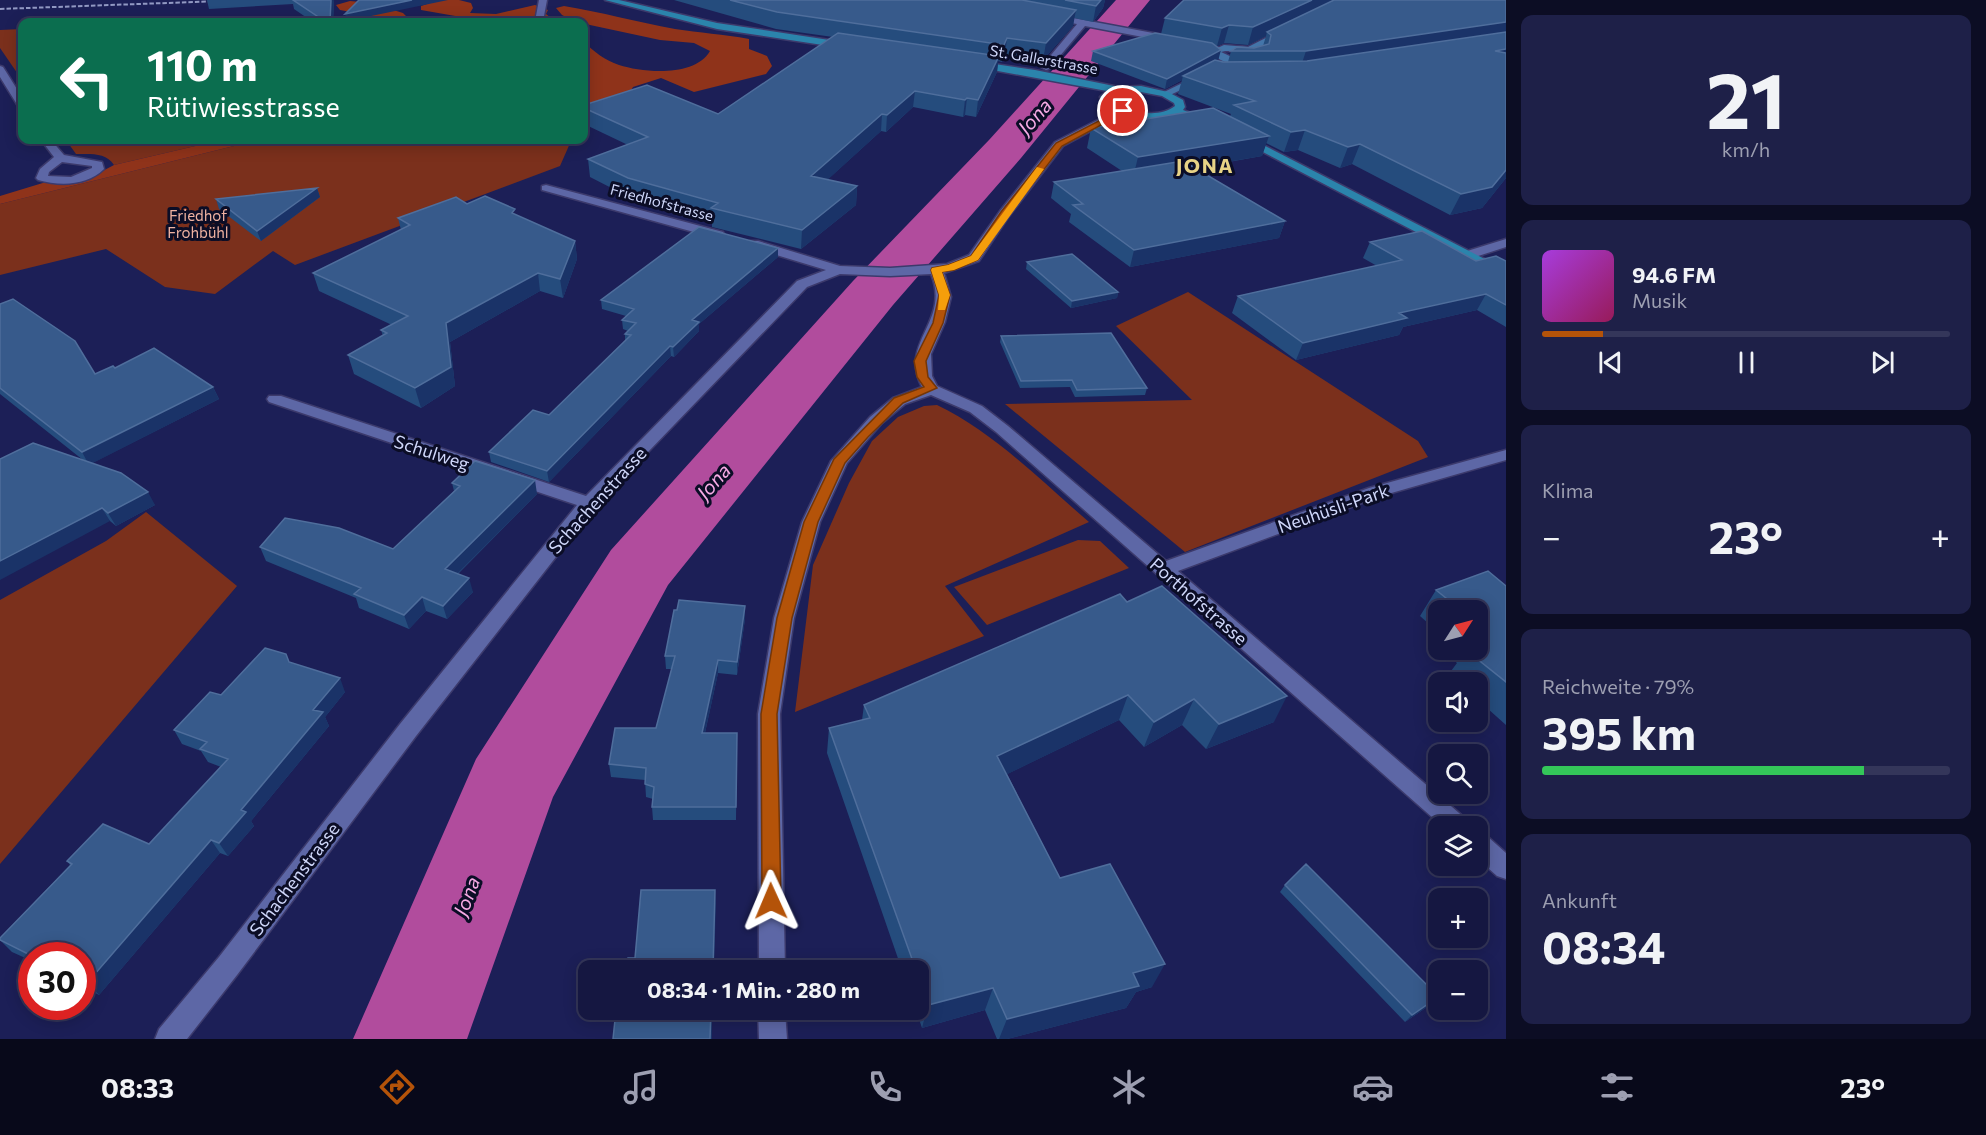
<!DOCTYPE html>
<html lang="de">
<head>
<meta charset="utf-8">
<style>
	body { margin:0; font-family:Commissioner,sans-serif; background:#1e2048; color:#f1f3f6; height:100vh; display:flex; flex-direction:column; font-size:22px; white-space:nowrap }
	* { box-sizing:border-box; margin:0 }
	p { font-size:20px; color:#9d9fb1 }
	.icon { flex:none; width:33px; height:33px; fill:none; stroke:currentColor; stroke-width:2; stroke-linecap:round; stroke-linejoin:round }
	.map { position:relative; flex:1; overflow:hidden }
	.drawer { display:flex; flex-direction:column; gap:15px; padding:15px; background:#0c0d24; width:480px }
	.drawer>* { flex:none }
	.hud { position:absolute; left:18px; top:18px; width:570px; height:126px; border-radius:12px; box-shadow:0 3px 15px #0003,0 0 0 2px #34365a; background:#0b6e4f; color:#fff; overflow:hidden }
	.needle { width:39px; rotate:54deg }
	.tools { position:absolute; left:1428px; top:600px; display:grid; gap:12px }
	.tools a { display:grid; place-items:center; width:60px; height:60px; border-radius:12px; background:#151741; box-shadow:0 3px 15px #0003,0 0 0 2px #34365a; font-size:30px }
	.speed { position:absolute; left:18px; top:942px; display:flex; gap:12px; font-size:30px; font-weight:700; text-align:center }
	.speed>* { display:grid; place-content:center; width:78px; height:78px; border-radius:50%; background:#151741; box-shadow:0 3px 15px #0003,0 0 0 2px #34365a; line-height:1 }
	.speed .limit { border:9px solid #d22; background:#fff; color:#111 }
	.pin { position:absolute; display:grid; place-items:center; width:51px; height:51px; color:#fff; margin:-26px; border:3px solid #fff; border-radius:50%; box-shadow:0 2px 6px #0007 }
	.me { position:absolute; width:66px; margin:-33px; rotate:359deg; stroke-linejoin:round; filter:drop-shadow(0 0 4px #0008) }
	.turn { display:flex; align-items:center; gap:21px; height:126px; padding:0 30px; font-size:27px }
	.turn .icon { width:78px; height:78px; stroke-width:2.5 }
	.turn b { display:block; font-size:42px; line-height:51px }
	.big { font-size:45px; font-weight:700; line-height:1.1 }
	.drawer .widget { flex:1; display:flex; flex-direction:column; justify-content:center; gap:9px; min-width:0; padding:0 21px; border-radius:12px; background:#1e2048 }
	.drawer .dial { align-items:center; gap:0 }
	.dial b { font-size:78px; line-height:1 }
	.song { display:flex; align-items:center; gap:18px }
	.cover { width:72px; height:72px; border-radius:9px; background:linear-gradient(135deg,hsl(280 70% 55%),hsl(330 70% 35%)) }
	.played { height:6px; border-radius:3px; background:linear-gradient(90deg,#b45309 15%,#34365a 15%) }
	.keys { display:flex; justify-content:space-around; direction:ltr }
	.heat { display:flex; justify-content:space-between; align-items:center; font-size:33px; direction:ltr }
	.charge { height:9px; border-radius:4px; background:linear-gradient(90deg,#34c759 79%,#34365a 0) }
	.trip { position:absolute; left:578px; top:960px; width:351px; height:60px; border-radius:12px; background:#151741; box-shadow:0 3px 15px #0003,0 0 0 2px #34365a; font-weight:700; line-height:60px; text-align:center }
	.menu { display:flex; height:96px; justify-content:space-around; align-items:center; background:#08091a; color:#9d9fb1 }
	.menu .icon { width:42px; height:42px }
	.menu .active { color:#b45309 }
	.menu b { font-size:27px; color:#f1f3f6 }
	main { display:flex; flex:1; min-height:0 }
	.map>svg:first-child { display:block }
	.green { fill:#7b301c }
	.forest { fill:#8f331a }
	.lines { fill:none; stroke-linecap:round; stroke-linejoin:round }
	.river { fill:#b14c9d; fill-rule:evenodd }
	.street-casing { stroke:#3c3a6c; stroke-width:3 }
	.secondary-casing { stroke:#3c3a6c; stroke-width:3 }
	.primary-casing { stroke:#3c3a6c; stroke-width:3 }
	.street { fill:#5d67a6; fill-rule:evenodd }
	.secondary { fill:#4475a9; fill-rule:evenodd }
	.primary { fill:#2b84ac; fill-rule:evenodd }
	.rail { stroke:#9299c3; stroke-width:2; stroke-dasharray:4.5 2; stroke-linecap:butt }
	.wall { fill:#254c7d; fill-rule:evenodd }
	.shaded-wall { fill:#1a3368 }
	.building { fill:#375a8b; stroke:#4f6e9c; stroke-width:1.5 }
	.route { fill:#b45309; stroke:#753606; stroke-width:1.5 }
	.slow { fill:#f59e0b }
	.labels { text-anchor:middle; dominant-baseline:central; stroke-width:6; stroke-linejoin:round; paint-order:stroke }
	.far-street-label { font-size:15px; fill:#cfd7fa; stroke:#0b0d26 }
	.far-park-label { font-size:15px; fill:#f0b2a1; stroke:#0b0d26 }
	.street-label { font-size:18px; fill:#cfd7fa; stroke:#0b0d26 }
	.water-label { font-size:20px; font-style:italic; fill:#f7aae5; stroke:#0b0d26 }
	.far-district-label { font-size:20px; font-weight:bold; letter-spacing:1.5px; fill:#e7d386; stroke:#0b0d26 }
</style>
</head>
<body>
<main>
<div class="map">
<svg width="1506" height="1039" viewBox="0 0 1506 1039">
	<rect width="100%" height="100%" fill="#1c1f57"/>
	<path class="green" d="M22,29V80L0,48V30Z
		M66,140H221L114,165C106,152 90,154 76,154Z
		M258,140H568L571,141L560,166L295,265L273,251L215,294L165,287L106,249L0,275V204Z
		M1188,292L1418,441L1428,457L1185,552L1005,404L1192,400L1116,326Z
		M937,405C995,433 1041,481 1089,522L945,586L984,636L795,712L813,565L849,483L872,441L898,417L924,406Z
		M146,512L237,586L0,864V600L106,541Z
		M1078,540L1100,541L1129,568L987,625L954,587Z"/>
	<path class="forest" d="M439,0H459L471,3L473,8L470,13L496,14L535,5L548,10L546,14L556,22H444L461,17L421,10V6Z
		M350,1L371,3L403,13L409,19L423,22H352L348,16L351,12L340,10L336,5Z
		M564,6C601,12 637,22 675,29C699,33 724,34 749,39V49L767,56L772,66L766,74L694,92L661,78L633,87L629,94L584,105V42C594,52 605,60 619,65C644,73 695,77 710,51L694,43L660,40L576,22L562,15L556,8Z
		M221,140H258L0,204V196L46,182L68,185L93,176L114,165Z"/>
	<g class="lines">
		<path class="river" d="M1116,0H1150L1021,158L893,305L668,585L553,797L467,1039H353L476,759L611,550L853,281L989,140Z"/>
		<defs>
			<path id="street" d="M539,0H547L544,16L540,19L536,16Z
				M1052,14L1169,36L1173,39L1169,42L1085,26L1049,69L1046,70L1041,67L1077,24L1049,19L1048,17Z
				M0,66L3,67L22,97V107L18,106L0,77Z
				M1119,109L1128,111L1063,146L1009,216L979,261L944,273L951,297L945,322L931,354L932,376L937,386L982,406L1008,426L1166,561L1369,488L1506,450V460L1381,496L1178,571L1466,819L1470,826H1442L996,432L970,412L931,395L905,404L882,423L847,463L820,522L794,618L780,714L785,970H759L758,714L774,618L802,522L831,461L870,417L893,398L922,387C898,342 951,322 931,274L890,276L840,274L807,287L595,507L416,736L237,975L187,1039H155L159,1029L219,957L400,724L577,505L269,402L267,399L269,396H281L586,496L797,281L826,270L750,247L748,244L750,241H758L840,266L890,268L947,264L969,255L1000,211L1055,142Z
				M41,140H51L64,155L102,162L104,169C87,186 60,186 38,180L36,178L40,169L54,157ZM62,162L92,166V168L71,177L48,176L49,172Z
				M546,185L723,232L725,235L719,239L542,190V186Z
				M1506,239V247L1469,259L1463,255L1464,252Z
				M1478,833L1487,836L1506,853V879L1497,876L1478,859Z
				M758,1010H785L787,1039H759Z"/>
			<path id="secondary" d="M1283,29L1290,31L1256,50L1265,55L1263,60C1246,67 1223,68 1211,51L1224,45L1248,47ZM1225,51H1240L1255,57L1236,59L1221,52Z
				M1201,74L1206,77L1204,79L1168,96L1160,94Z"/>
			<path id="primary" d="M605,0H619L717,23L849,43L853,46L849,49L717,29Z
				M974,61L1035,70L1119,87L1141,86L1168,92L1183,100L1185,107L1183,110L1211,121L1206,124L1177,114L1154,119L1132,116L1102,104L1100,97L1107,91L971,66L969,64ZM1141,92L1162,96L1174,103L1175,106C1157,120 1128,111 1111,101L1110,98L1122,93Z
				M1242,134L1506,270V279L1238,139L1237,137Z"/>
		</defs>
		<use href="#street" class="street-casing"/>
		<use href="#secondary" class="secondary-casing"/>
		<use href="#primary" class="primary-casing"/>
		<use href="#street" class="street"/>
		<use href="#secondary" class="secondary"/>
		<use href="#primary" class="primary"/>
		<path class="rail" d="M0,9L249,0"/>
	</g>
	<path class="wall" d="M207,0H334L333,22H313L294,9L293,4L209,9Z
		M674,0H1105L1103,8L1093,22L1074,18L1073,26L1043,60L1005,55L1002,62L998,61L997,72L976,117L965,115L963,117L913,107L886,132L881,131L827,180L857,186L856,205L801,249L712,227V220L629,197L590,177L588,159L628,145L584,124V105L718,114L833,37L776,29Z
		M1506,0V178L1482,208L1450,215L1352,164L1340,168L1298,150L1284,152L1266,143L1262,156L1195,168L1285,221L1279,238L1130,267L1069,222L1071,214L1051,198L1054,182L1122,171L1087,148L1091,128L1230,116L1231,114L1178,94L1182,80L1165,89L1091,61L1093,51L1161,34L1165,18ZM1266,36L1263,46L1254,48L1231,51L1228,62L1218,61L1215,45L1217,46L1224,43L1248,45Z
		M317,188L320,197L261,241L219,209L216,199Z
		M467,204L516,215L575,241L577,259L563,298L540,291L450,342L455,386L421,408L354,374L348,355L383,336L381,330L392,325L319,291L313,273L401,230L398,218Z
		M1370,242L1476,261H1506V327L1477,310L1403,327L1399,335L1296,360L1232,313L1238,296L1377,266L1363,258Z
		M778,257L699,324V331L674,357L671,356L549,482L491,462L489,452L549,415L625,341V334L628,331L623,329L622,320L626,316L602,309L601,300Z
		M1027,262L1118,292L1117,298L1071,308L1026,269Z
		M0,304L95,374L115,368L213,387L219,399L92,463L155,505L116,526L110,521L33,443L83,460L0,394Z
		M1001,336L1147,388L1145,395L1075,397L1070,387L1020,388L1000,342Z
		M452,483L537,494L458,574L473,592L447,619L426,611L409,629L359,608L356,598L266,561L260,547L393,549L454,491Z
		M1506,586V725L1478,700V682H1457L1448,675L1457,663L1442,650H1478V610H1438V632L1420,616L1436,590Z
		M1127,602L1274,722L1206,749L1182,725L1144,747L1119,720L1007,774L1060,878L1152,987L1136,992L1126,1008L1007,1039H997L985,1010L922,1028L916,1010H918V970H902L827,753L829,728L862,720L864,705Z
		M745,606V619L737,675L718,673L705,733H737L736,820H653L652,807L653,799L646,797L645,780L611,777L609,764L656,728L672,669H666L665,656Z
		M289,662L345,692L325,717L329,726L251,821L254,826L228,856L220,853L99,995L82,986V956H32V961L12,952L0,940V938L70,865L67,861L149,844L221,767L208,762L201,751L182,744L174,730L221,695Z
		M1285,885L1438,997L1433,1003L1405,1022L1280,892Z"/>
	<path class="shaded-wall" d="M331,0H334L333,22H330Z
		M412,0H448L347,21L345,14Z
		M1101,0H1105L1103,8L1093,22L1096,6Z
		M1312,0H1342L1267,32L1266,36L1248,45L1253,27Z
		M1076,10L1073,26L1043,60L1046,43Z
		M1506,22V39L1300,69L1306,51Z
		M1229,25L1224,43L1217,46L1222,28Z
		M1007,38L1005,55L1002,62L1004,45Z
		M1506,49V66L1495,51Z
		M1221,50L1218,61L1183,76L1182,80L1165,89L1167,79Z
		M999,56L997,72L976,117L978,100Z
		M915,91L913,107L886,132L887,115Z
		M967,98L965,115L963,117L965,100Z
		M882,114L881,131L811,195V176Z
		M1305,130L1298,150L1284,152L1291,132Z
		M1269,136L1262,156L1133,178L1138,157Z
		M1360,144L1352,164L1340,168L1348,147Z
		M1506,170V178L1482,208L1450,215L1461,194Z
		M857,186L856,205L801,249L802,230Z
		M317,188L320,197L261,241L257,231Z
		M1285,221L1279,238L1130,267L1134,250Z
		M575,241L577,259L563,298L560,279Z
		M778,248V257L699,324V331L674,357L673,347L692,320Z
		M538,273L540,291L450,342L455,386L421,408L415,388L446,323Z
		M1118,292L1117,298L1071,308L1072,301Z
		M1486,294L1477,310L1403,327L1399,335L1296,360L1303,343L1399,313Z
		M670,346L671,356L549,482L547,471Z
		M213,387L219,399L89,465L82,452Z
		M535,480L537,494L449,582L445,569Z
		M148,492L155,505L116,526L108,513Z
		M102,508L110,521L0,580V561Z
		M469,578L473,592L447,619L443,606Z
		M422,597L426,611L409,629L404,615Z
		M745,606V619L737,675V662Z
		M718,660V673L702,746V733Z
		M340,678L345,692L325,717L329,726L251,821L254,826L228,856L219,843L241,810L313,710Z
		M1128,695L1119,720L991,782L997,756Z
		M1287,696L1274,722L1206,749L1219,724Z
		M1194,699L1182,725L1144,747L1154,722Z
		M211,840L220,853L99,995L88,982Z
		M715,890L716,904L714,970H713Z
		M1165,964L1152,987L1136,992L1126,1008L1007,1039H999L1007,1019L1133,973Z
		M993,988L985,1010L922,1028L928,1005Z
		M1438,997L1433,1003L1405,1022L1412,1015Z
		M711,1010H712V1039H710Z"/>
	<path class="building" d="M293,0H331L330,22H326Z
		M359,0H412L345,14Z
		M730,0H1022L1076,10L1046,43L1007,38L1004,45L777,12Z
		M1065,0H1101L1096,6Z
		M1184,0H1312L1253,27L1229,25L1222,28L1165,18Z
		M1334,0H1506V22L1306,51H1231L1237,47L1254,48L1269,44L1271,35L1267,32Z
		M1506,32V49L1495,51L1506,53V170L1492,187L1461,194L1360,144L1348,147L1305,130L1291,132L1234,105L1255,101L1183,76L1215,60L1223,62L1307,61Z
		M838,33L999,56L978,100L967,98L965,100L915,91L887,115L882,114L811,176L857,186L802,230L711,208L718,203L628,178L588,159L648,137L584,108V105L647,85L718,114Z
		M1155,33L1212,43L1221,50L1167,79L1093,51Z
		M1213,108L1269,136L1138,157L1091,128Z
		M1183,161L1285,221L1134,250L1073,205L1083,204L1054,182Z
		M317,188L257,231L216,199Z
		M485,196L515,209L512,213L575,241L560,279L538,273L446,323L451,367L415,388L348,355L387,333L381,330L408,316L313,273L410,225L398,218L456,197L467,204Z
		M699,227L778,248L692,320L699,322L673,347L670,346L547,471L489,452L533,410L549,415L631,335L625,334L636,323L622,320L634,309L601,300Z
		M1422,231L1476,261L1496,256L1506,261V305L1486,294L1399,313L1407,318L1303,343L1238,296L1402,260L1370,242Z
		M1072,254L1118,292L1072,301L1027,262Z
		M13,299L75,341L95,374L113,366L115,368L154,348L213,387L82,452L0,388V304Z
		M1111,333L1147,388L1077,390L1072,380L1021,381L1001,336Z
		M33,443L121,473L148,492L108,513L102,508L0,561V459Z
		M475,461L535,480L445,569L469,578L443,606L422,597L404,615L354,594L361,588L260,547L285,518L339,528L393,549L460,486L452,483Z
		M1488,571L1506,586V682L1466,650H1478V645L1482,643L1478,639V610H1461L1436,590Z
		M1162,586L1287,696L1219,724L1194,699L1154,722L1128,695L997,756L1060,878L1110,864L1165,964L1133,973L1139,986L1007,1019L993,988L928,1005L918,977V970H916L829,728L870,718L864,705L1120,594L1127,602Z
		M679,600L745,606L737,662L718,660L702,733H737L736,807H652L654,787L645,784L646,768L609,764L615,728H656L675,656H665L674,610H677Z
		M265,648L286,654L289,662L340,678L313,710L323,712L241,810L246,812L219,843L211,840L88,982L82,980V956H32L0,940V938L72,864L67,861L103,824L149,844L228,759L200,749L207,742L174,730L210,692L221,695Z
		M1306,864L1438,996V997L1412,1015L1285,885Z
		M641,890H715L713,970H627L628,958H635Z
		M616,1010H711L710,1039H613Z"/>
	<path class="route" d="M1120,110L1127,111L1062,146L1008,216L978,260L954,270L942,272L950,295L943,323L926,361L928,377L937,388L903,403L868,437L845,463L818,522L792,618L777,714L781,901L778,907L771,910L764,907L762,901L761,714L777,618L804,522L834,459L894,398L924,387L917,377L914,361L933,323L939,295L931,270L932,268L948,265L971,256L1001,212L1056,143Z"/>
	<path class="slow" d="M1037,167L1044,169L978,260L954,270L942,272L950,295L945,310H938L939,295L931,270L932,268L948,265L971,256Z"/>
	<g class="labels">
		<g class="far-street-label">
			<text transform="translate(1044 59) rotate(10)">St. Gallerstrasse</text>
			<text transform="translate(662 202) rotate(15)">Friedhofstrasse</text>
		</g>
		<g class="far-park-label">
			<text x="198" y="215">Friedhof<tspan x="198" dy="17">Frohbühl</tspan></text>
		</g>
		<g class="street-label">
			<text transform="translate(432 452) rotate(18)">Schulweg</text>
			<text transform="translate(597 500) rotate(-48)">Schachenstrasse</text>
			<text transform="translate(1333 508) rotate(-19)">Neuhüsli-Park</text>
			<text transform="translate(1199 601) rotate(41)">Porthofstrasse</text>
			<text transform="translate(294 879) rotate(-53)">Schachenstrasse</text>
		</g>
		<g class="water-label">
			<text transform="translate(1034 116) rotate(-49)">Jona</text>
			<text transform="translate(713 481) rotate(-49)">Jona</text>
			<text transform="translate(466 896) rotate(-69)">Jona</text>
		</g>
		<g class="far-district-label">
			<text x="1205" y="165">JONA</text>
		</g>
	</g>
</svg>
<div class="tools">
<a><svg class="needle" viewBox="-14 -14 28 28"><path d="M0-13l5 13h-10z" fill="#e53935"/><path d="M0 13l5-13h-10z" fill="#9d9fb1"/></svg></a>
<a><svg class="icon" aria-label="sound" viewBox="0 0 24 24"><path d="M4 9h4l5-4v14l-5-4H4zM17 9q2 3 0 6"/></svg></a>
<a><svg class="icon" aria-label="search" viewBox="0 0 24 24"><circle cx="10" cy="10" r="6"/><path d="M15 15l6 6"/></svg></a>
<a><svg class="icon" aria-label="layers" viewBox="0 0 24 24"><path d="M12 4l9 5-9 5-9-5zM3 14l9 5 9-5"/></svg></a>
<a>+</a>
<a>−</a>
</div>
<div class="speed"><div class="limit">30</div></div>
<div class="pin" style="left:1123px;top:111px;background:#d93025"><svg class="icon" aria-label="arrive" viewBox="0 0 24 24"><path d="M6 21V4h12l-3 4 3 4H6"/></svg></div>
<svg class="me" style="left:771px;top:901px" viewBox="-20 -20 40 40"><path d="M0-17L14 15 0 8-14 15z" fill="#b45309" stroke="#fff" stroke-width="4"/></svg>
<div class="trip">08:34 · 1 Min. · 280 m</div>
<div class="hud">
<div class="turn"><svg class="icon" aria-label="left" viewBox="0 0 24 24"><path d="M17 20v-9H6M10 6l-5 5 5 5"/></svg><div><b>110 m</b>Rütiwiesstrasse</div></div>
</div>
</div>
<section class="drawer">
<div class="widget dial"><b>21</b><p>km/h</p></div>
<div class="widget">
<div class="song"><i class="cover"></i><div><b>94.6 FM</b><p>Musik</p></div></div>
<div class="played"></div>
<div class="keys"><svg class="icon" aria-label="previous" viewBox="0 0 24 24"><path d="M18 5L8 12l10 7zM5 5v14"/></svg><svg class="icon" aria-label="pause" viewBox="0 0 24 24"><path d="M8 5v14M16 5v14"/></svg><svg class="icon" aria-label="next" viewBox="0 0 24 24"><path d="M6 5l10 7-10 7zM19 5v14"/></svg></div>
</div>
<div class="widget"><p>Klima</p>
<div class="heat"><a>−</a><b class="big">23°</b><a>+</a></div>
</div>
<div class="widget"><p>Reichweite · 79%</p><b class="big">395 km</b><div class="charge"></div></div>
<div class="widget"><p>Ankunft</p><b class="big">08:34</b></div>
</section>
</main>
<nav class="menu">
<b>08:33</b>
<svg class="icon active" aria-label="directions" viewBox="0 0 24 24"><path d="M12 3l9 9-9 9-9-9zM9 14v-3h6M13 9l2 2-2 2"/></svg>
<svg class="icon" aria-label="music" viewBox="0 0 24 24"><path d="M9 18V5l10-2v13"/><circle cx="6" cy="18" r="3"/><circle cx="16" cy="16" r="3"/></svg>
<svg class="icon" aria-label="phone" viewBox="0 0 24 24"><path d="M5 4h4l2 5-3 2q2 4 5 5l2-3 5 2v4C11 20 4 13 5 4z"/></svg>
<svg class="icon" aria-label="climate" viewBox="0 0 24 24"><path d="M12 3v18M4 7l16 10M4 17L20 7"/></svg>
<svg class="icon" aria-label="car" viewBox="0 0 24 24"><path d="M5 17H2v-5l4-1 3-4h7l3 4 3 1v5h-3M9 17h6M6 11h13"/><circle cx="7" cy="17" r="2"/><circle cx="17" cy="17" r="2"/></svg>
<svg class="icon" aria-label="filters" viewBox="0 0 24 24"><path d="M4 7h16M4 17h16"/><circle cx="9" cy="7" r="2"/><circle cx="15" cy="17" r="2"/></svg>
<b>23°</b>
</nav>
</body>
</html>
